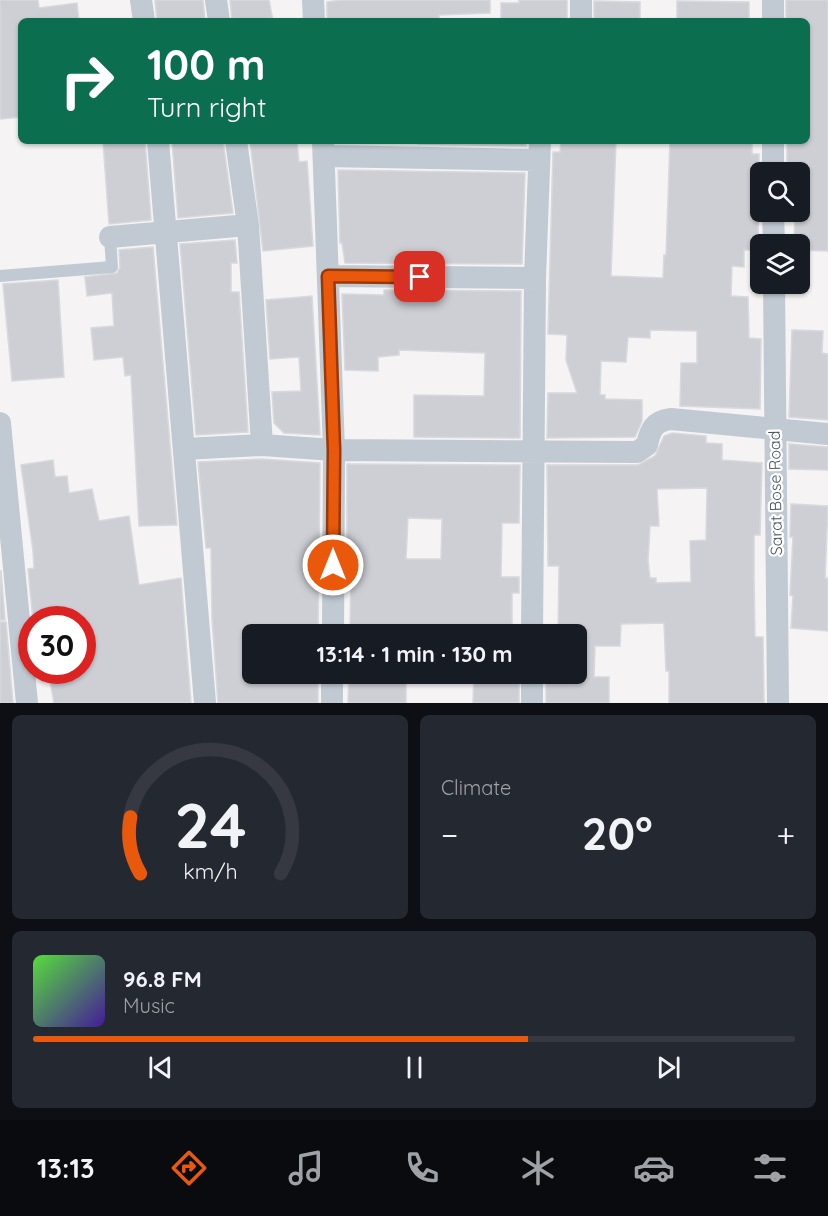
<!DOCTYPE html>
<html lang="en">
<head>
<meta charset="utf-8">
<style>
	body { margin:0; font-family:Quicksand,sans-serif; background:#242831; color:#f1f3f6; height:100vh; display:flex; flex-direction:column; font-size:22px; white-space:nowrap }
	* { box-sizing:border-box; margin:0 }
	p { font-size:20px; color:#9ea1a6 }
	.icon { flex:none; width:33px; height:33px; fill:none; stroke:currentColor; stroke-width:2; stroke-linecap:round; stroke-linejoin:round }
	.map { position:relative; height:703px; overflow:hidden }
	.drawer { display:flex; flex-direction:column; gap:12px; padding:12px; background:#0d0f14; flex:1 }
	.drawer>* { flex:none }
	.top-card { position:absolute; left:18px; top:18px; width:792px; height:126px; border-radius:9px; box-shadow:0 2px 4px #0004; background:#0b6e4f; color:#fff; overflow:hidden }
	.tools { position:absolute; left:750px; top:162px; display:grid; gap:12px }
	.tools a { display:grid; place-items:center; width:60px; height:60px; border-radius:9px; background:#171b24; box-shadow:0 2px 4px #0004; font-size:30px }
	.speed { position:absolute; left:18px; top:606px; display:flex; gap:12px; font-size:30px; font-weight:700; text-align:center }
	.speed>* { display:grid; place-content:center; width:78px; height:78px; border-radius:50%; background:#171b24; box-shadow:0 2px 4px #0004; line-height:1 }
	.speed .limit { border:9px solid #d22; background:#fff; color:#111 }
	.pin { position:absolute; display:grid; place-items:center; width:51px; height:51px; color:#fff; margin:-26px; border-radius:12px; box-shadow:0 3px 9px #0006 }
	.me { position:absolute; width:66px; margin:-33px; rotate:0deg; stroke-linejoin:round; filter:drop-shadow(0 0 4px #0008) }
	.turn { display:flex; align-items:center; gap:21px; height:126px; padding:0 30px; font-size:27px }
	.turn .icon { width:78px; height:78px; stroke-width:2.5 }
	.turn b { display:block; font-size:42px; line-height:51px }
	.big { font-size:45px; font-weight:700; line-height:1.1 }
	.drawer .tile { flex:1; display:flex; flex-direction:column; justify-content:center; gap:9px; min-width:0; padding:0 21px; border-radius:9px; background:#242831 }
	.drawer .dial { align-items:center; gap:0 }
	.dial svg { height:156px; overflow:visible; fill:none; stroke:#363941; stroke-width:7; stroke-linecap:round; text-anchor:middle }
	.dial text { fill:#f1f3f6; stroke:none }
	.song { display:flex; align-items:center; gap:18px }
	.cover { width:72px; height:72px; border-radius:9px; background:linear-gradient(135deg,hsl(110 70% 55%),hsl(260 70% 35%)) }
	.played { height:6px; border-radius:3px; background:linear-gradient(90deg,#ea580c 65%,#363941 65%) }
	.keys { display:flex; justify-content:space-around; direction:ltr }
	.heat { display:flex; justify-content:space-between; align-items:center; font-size:33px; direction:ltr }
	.drawer .tiles { flex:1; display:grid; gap:12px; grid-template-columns:1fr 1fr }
	.tile:last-child { grid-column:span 2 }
	.trip { position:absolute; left:242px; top:624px; width:345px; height:60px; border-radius:9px; background:#171b24; box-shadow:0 2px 4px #0004; font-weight:700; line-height:60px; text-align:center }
	.menu { display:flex; height:96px; justify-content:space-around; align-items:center; background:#090b0e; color:#9ea1a6 }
	.menu .icon { width:42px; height:42px }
	.menu .current { color:#ea580c }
	.menu b { font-size:27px; color:#f1f3f6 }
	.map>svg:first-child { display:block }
	.building { fill:#cdcfd5; stroke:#d7d9de; stroke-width:1.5; fill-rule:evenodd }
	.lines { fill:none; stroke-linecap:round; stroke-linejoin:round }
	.service { stroke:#c1cad2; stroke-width:12 }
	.minor { stroke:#c1cad2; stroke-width:22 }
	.route-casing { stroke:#983908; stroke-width:15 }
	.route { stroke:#ea580c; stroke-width:10 }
	.labels { text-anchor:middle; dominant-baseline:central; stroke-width:4.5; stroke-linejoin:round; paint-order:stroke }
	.street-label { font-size:16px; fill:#4a5661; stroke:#fff }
</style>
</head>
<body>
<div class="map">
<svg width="828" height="703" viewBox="0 0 828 703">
	<rect width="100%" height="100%" fill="#f5f3f3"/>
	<path class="building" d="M0,0H38L39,8L77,3L79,21H21V117L0,119Z
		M155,0H203L205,21H157Z
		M230,0H269L273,21H232Z
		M342,0H490V13L439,15V20L327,21V2Z
		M519,0H567V21H501V3H519Z
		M786,0H828V251L800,250V244H794L795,216H800V172H790V164L787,163V141H807V21H786Z
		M594,1L640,2V21H594Z
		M677,1L749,2V21H677Z
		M103,141H145L151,220L109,224Z
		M172,141H223L233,213L178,218Z
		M250,141L297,142L299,162L307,161L313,246L263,251Z
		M418,141H526V146L418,144Z
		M561,141H616L611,276L663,278L664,255H666L670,141H752V154H759L758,250H744V267L732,266L731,296L748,297L749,338L761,339L760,409L680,406L681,363H697V331L650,330V338L628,337L626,362L601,361L600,395H605V399L642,400V421L635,437L547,438L548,393H577L566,360L567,335L548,334L553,152H560Z
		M338,170L525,173L522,264L345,263L342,243H340Z
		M235,240L237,263H231V292H239L248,432L196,435L180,244Z
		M153,247L177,525L139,526L131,375L125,376L123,357L94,360L91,328L114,326L112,293L87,296L85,277L117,273L120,267L119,250Z
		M58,280L64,377L12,381L3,284Z
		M384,290L521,291L520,438L414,437V395L484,396L485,353L399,350V355L378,357V371L345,370L342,294L384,295Z
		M312,296L320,435L284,433L274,423L272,392L301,391L299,357L270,359L266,300Z
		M792,330L823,331L822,353L828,354V420L789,417Z
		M672,433L706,436V443L722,444V460L762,463L760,535H754V577L755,637H763L764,703H669V671H666L664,623L621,624L620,646H595L594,677H609V703H546V676H576V634H558L559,566H548L547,465H638L655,456L664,436ZM707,488L706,540L690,541L691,582L656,583V578H650L648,560L650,526H659L657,489Z
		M789,444L828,447V470L789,469Z
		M262,459L320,463L318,634H252V674H318V703H218L212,619L211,548H206L198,462Z
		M53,460L55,477L67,476L69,493L92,489L99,521L129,516L139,585L181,578L191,703H54L48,670H82V620H33L28,569L34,568L33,551L21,465Z
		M347,464L520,465L519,523H502L501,577H519V593H512V632L483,634V632L403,630V634H350L351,577H347ZM408,518L442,519L441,559H406Z
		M791,504L828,506L825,578H828V631L791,628L793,596L790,595L793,537H790Z
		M0,571H1L5,620H0Z
		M0,622H6L13,703H0Z
		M474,674H519V703H473Z
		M349,677L406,678V703H348Z"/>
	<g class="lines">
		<path class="service" d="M0,276L112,267L110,237"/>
		<path class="minor" d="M141,0L144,21
			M216,0L219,21
			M313,0L314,21
			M581,0V21
			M773,0V21
			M158,141L205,703
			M236,141L248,225L262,445
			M323,141L334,450L333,634
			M773,141V172
			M324,156L539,160
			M773,212L774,244
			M110,237L248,225
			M329,276L535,278
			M774,284L778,703
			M0,423L27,703
			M184,449L262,445L334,450L637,452L647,445C650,430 654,421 671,419L828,434
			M532,634L535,278L540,141
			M332,703V674
			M532,703V674"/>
	</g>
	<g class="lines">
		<defs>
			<path id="route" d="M333,565L334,450L328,276L420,277"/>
		</defs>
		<use href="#route" class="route-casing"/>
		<use href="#route" class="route"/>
	</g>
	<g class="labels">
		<g class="street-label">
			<text transform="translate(775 493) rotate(-91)">Sarat Bose Road</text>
		</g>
	</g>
</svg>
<div class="tools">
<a><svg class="icon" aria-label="search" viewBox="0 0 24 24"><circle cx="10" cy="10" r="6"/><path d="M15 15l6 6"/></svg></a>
<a><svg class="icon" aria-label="layers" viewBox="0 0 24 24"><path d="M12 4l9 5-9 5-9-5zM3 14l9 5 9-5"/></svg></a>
</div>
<div class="speed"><div class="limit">30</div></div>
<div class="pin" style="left:420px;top:277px;background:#d93025"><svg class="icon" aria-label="arrive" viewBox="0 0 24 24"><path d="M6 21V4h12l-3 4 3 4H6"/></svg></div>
<svg class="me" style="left:333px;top:565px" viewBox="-20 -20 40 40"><circle r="17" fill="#ea580c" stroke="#fff" stroke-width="3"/><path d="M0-11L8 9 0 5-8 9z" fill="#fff"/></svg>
<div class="trip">13:14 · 1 min · 130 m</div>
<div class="top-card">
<div class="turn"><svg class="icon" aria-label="right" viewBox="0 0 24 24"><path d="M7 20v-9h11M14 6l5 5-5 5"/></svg><div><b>100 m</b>Turn right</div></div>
</div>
</div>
<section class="drawer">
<div class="tiles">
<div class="tile dial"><svg viewBox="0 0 100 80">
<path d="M14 69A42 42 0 1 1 86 69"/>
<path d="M14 69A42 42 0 0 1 9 40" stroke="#ea580c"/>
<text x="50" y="56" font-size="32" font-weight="700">24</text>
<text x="50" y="72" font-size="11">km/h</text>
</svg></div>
<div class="tile"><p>Climate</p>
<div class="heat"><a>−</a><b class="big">20°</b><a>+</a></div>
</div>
<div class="tile">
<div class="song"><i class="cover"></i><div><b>96.8 FM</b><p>Music</p></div></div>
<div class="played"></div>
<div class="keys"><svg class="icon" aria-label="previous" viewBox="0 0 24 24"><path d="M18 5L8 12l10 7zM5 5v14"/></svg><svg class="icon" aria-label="pause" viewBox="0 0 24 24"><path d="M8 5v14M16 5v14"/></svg><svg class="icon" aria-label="next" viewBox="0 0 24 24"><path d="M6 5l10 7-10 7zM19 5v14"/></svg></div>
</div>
</div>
</section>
<nav class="menu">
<b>13:13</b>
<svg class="icon current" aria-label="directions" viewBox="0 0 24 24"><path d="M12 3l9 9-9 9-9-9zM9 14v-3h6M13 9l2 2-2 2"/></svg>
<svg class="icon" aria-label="music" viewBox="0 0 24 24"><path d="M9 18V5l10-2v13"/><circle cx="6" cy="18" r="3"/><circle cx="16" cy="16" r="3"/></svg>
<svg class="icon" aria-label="phone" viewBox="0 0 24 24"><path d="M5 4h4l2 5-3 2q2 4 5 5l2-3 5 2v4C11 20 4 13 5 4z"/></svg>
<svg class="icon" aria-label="climate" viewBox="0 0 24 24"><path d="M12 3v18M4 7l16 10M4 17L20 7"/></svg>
<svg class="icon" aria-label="car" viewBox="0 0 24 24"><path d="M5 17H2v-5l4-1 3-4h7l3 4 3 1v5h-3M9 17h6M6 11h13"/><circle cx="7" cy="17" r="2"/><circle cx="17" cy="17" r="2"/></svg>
<svg class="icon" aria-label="filters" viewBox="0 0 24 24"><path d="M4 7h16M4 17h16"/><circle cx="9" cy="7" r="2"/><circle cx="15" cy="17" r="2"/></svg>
</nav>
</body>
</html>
